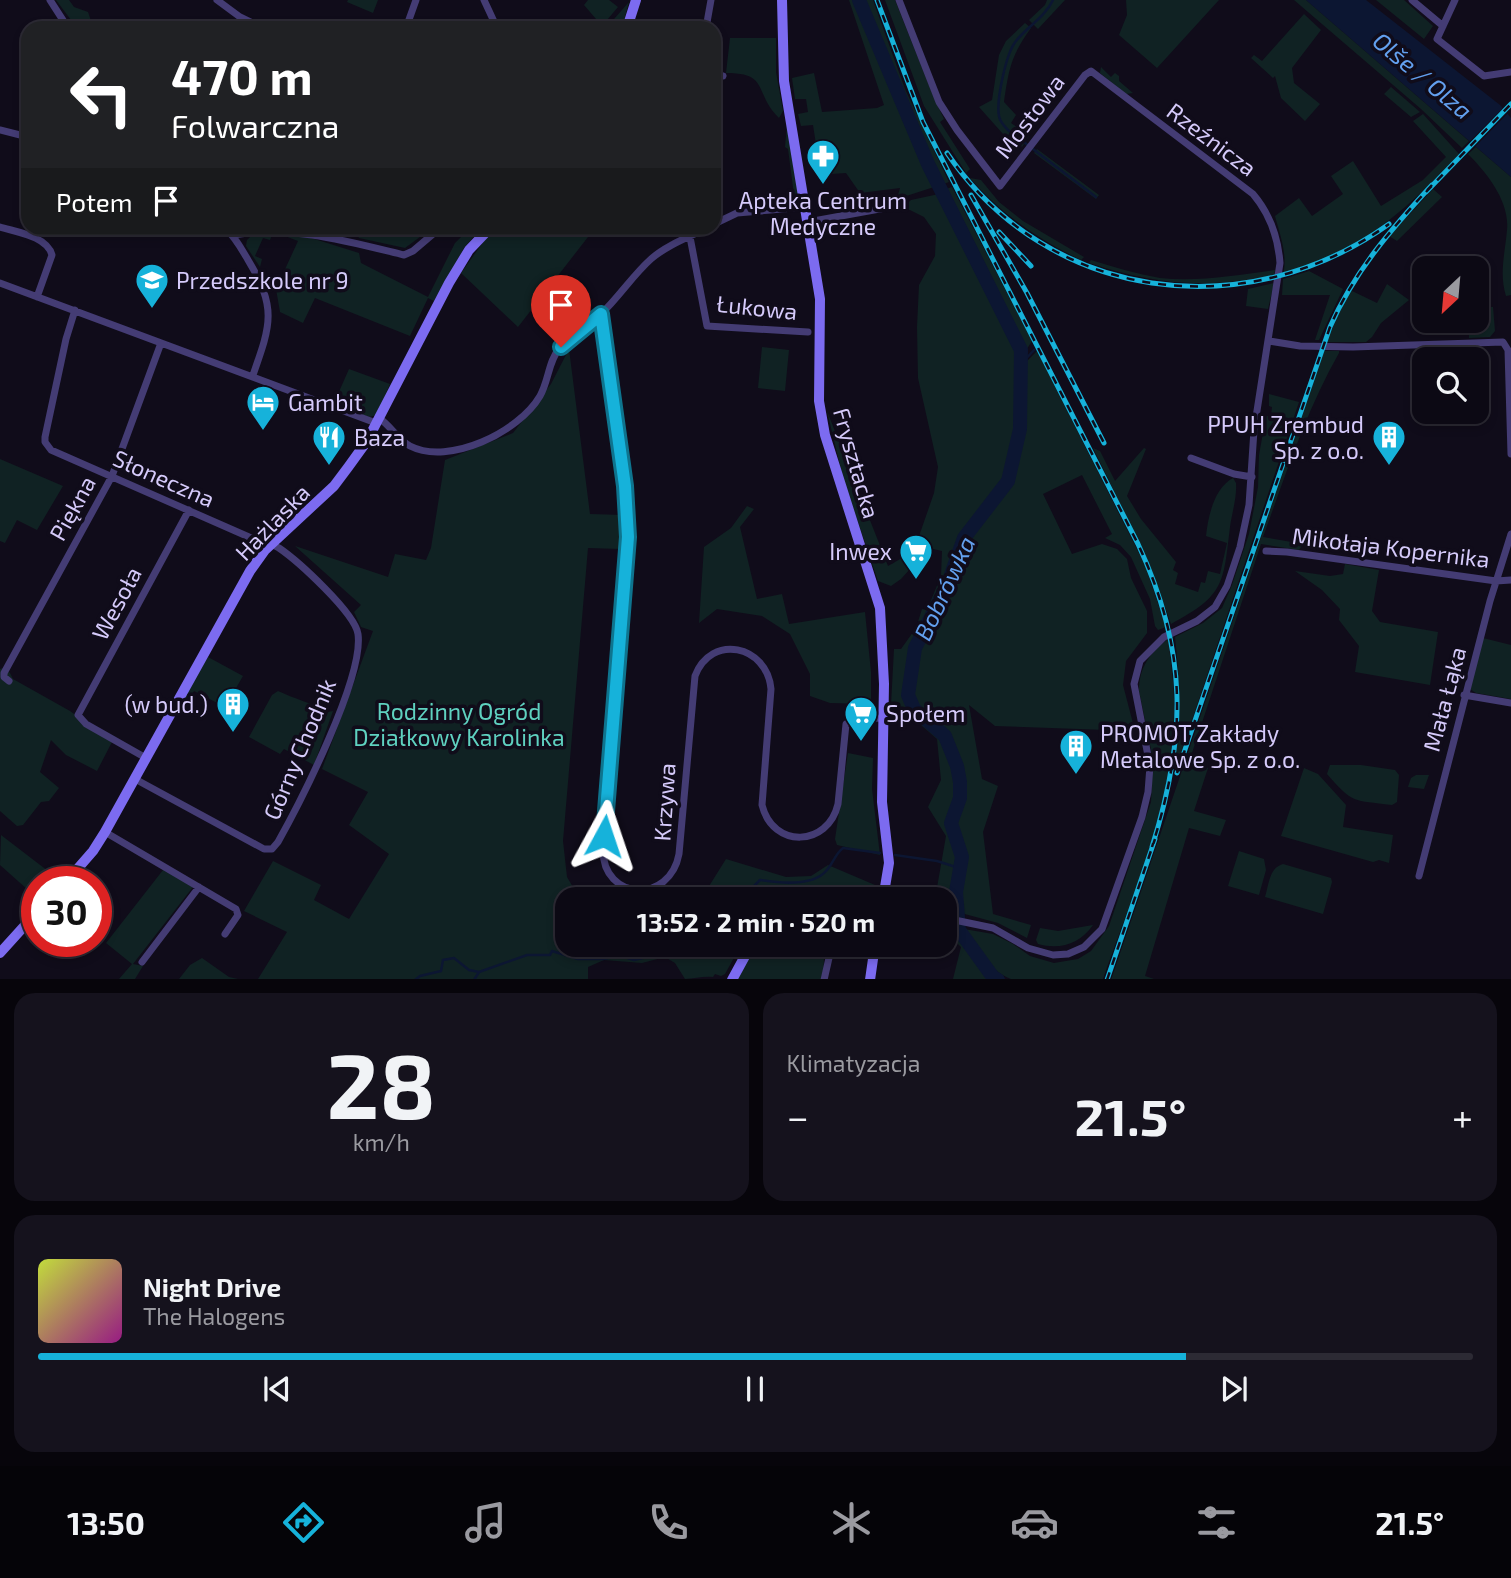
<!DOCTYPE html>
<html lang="pl">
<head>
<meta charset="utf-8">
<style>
	body { margin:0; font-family:"Exo 2",sans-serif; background:#15121d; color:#f1f3f6; height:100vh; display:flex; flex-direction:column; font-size:26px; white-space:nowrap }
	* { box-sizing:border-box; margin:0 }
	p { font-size:23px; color:#9a9aa0 }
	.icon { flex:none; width:38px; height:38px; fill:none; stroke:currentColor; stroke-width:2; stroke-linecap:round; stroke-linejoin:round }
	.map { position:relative; height:979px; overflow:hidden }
	.sheet { display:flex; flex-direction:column; gap:14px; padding:14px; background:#07050b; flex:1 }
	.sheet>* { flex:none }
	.hud { position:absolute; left:21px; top:21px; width:700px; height:214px; border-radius:21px; box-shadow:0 4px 10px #0003,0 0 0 2px #2c2a34; background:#202124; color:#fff; overflow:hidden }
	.needle { width:46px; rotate:206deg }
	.tools { position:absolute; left:1412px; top:256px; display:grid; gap:14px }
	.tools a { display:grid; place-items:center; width:77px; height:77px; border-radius:14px; background:#0c0914; box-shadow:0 4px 10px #0003,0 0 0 2px #2c2a34; font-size:35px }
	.speed { position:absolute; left:21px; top:866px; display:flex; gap:14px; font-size:35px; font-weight:700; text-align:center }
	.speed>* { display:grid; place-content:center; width:91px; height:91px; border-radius:50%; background:#0c0914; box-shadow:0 4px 10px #0003,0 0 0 2px #2c2a34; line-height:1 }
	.speed .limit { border:10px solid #d22; background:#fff; color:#111 }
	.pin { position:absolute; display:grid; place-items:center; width:60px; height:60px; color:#fff; margin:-72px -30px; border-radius:50% 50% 50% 0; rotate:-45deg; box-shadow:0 0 7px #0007 }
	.pin .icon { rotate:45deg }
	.me { position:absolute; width:77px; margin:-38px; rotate:5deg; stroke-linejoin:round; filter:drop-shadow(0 0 5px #0008) }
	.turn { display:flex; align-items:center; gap:24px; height:147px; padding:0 35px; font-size:32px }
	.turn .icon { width:91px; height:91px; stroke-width:2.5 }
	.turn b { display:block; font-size:49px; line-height:60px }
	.then { display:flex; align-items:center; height:66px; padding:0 35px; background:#0003; gap:14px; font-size:26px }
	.big { font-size:52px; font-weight:700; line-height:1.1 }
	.sheet .widget { flex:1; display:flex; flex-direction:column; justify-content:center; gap:10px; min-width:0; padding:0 24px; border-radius:21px; background:#15121d }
	.sheet .dial { align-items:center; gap:0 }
	.dial b { font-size:91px; line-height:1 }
	.song { display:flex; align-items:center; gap:21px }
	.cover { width:84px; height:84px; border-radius:10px; background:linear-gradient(135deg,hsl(70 70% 55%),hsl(310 70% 35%)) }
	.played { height:7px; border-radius:4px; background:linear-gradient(90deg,#16b2da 80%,#2c2a34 80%) }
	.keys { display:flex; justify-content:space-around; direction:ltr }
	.heat { display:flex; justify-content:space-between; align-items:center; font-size:38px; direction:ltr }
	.sheet .tiles { flex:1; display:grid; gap:14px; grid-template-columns:1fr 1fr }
	.widget:last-child { grid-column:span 2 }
	.trip { position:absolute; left:555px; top:887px; width:402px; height:70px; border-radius:21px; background:#0c0914; box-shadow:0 4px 10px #0003,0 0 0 2px #2c2a34; font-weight:700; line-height:70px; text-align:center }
	.tab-bar { display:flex; height:112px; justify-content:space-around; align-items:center; background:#050408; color:#9a9aa0 }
	.tab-bar .icon { width:49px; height:49px }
	.tab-bar .active { color:#16b2da }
	.tab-bar b { font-size:32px; color:#f1f3f6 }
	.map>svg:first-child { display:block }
	.green { fill:#102223 }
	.water { fill:#0c1632 }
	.pier { fill:#100c1a }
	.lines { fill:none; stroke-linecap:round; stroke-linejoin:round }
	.stream { stroke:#0c1632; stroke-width:2.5 }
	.river { stroke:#0c1632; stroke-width:14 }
	.street { stroke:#443c74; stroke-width:7 }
	.secondary { stroke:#7c6bf0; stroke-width:10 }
	.rail-casing { stroke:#16b2da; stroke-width:5 }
	.rail { stroke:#100c1a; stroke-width:2.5; stroke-dasharray:8; stroke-linecap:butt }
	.route-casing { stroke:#0e748e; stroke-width:18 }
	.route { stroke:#16b2da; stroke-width:12 }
	.labels { text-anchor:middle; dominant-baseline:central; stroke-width:7; stroke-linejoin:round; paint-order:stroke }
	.street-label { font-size:23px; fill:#d5cafa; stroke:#100c1a }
	.poi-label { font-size:23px; fill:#d5cafa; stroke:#100c1a; text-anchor:start }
	.park-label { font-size:23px; fill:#5fd1c0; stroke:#100c1a }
	.water-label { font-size:24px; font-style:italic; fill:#63a0ef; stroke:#100c1a }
</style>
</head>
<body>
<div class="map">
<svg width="1511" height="980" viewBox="0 0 1511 980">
	<rect width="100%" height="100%" fill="#100c1a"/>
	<path class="green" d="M56,0H69L74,7L88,12L91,21L89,28H77Z
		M348,0H378L373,13L347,2Z
		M588,0H609L618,7L602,26L584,5Z
		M849,0H858C879,64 903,127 934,187L897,199L900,188L860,193L846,173L831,174L828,162L808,165L807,160L818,157L813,125L801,126L798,114L808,112L806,99H795L792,78L814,73L822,112L877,108L884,105Z
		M864,0H873L905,89L949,182L943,184C909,128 884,62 864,0Z
		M885,0H895L934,98L944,119L940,122L970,169L966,173L924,106Z
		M1047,0H1065L1038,29L1029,20L1045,5Z
		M1126,0H1219L1157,68L1119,35L1127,15Z
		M1294,0H1306L1469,141L1462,148L1421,109Z
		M1376,0H1404L1433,26L1424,39Z
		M629,2L622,28H607V27Z
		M1304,14L1321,30L1292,68L1294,83L1320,104L1305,121L1281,98L1275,76L1273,78L1251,58L1254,55L1262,61Z
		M1025,23L1031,28C1011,56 1009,68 1004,102L1016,115L1011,123L1029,136L1022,147L1003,134L979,107L992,100L999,55L1006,41Z
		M730,38H776V72L783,111L779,118C753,92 770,73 726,73Z
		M1101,67L1111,77L1115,73L1119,76V81L1133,93L1126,94L1100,73Z
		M1391,87L1420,112L1411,117L1384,94Z
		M1423,114L1459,154C1404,213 1361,250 1283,275C1288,255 1280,235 1275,216L1299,198L1312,216L1343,194L1331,176L1353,161L1381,206L1423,180L1446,157L1413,121Z
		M787,125L799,201L792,203L794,195L788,149L785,147Z
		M1476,147L1511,177V295L1506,296C1499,274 1505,253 1507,230C1510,202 1487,173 1468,154Z
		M1037,149L1099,195L1096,199L1034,153Z
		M970,178L981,180L999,202L1023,221L1084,257L1081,260C1039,240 1001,214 970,178Z
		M952,187L1032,341L1023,355L1022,340L946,189Z
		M1433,189L1442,197L1397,241L1389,236Z
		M939,194L1019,353L1014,438L1003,482L962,535L953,553L943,585L909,646L906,668L907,696L913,712L943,741L955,769L957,800L946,820C962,844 954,861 951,887C950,895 951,903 951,910L945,908V900L935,899L946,836L928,807L941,780L937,739L913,718L890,723L894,649H901L916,628L922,609L927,610L941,576L942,551L929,548L901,579L891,586L878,581L843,478L827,411L888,566L909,554L918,539L934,493L938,467L918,378L917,327L919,285L935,256L936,234L924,217L910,210H900L911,200Z
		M358,228H432L405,248L359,238L356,233Z
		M470,228H481L464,248L434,301L428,298L410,336L315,298L303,323L280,312L276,289L298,241L285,236L308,237L359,253L361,263L428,297L455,243Z
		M498,228H595L518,327L461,273L484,241Z
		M253,234L272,235L270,240L263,238L255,256L262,259L260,267L246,246L247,240Z
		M1091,260C1114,267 1137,274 1160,278C1198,282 1238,275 1275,270L1274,275C1205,289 1156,285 1089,263Z
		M1309,271L1343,289L1319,340H1315L1330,295H1282L1283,279Z
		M1274,283L1268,309L1246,306L1248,289Z
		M1387,284L1409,300L1381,323L1372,337L1366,342H1326L1350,290L1377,303Z
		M1477,307H1493L1495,331L1490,337L1469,338V320H1477Z
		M762,347L789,350L785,391L758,388Z
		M569,349L590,514L623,515L621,549L588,548L563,841L567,877L580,899L567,900V945H741L725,974L721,976L715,974L713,977C703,976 694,979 685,979L675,963L665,957L642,963L604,960L588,967V979H258L287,932L244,911L273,861L321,885L314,900L349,919L389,854L349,825L368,792L322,769L373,631L361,627L354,612L361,605L295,546L388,577L395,554L426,560L431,548L445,460L513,433L551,384Z
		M1037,351L1145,565L1166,627L1158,630L1155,626L1150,599L1131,557L1120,545L1105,538L1112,534L1082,475L1043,494L1072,554L1102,544L1117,549L1127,559L1131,578L1147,611V633L1126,661L1123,685L1135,731L995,726L969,705L982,779L998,786L983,832L993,914L1031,925L1027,938L998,923L961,913V891L966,857L956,824L965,786L958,758L947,729L922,710L912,694L914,668L920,647L945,602L969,538L1011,482L1025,426V363Z
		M1324,351H1339V353C1306,411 1286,474 1263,537L1303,544L1299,550L1261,544L1189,762L1208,768L1194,811L1226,820L1220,836L1189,828L1145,976L1154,979L1111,980Z
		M349,369L390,384L377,415L369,417L334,403Z
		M1269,394L1299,402L1178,762H1175C1180,719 1180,680 1175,637L1203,623L1222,608L1232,585L1249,534L1258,487L1259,455L1266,416H1271L1272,407L1269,406Z
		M1093,448L1100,451L1115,481L1144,448L1146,449L1127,496L1141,519L1176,562L1173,570L1178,573L1175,584L1198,592L1201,582L1205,583L1208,571L1220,574L1227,543L1206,536C1208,517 1214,488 1233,478L1236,483C1237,498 1232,512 1230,527C1223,584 1225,595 1171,624L1149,563Z
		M0,459L63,486L37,530L17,520L5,543L0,541Z
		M747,506L754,509L740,527L757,599L782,594L789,624L865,612L871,672V704L830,703L810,696V674L790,634L762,616L717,609L699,623L704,547L731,528Z
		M1345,564L1379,570L1372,611L1380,622L1438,632L1430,685L1355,672L1359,646L1339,620L1340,609L1322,590L1295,571L1330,576L1343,574Z
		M1483,638L1511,645V699L1476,693L1470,689Z
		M1168,639C1171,664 1175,689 1174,714C1173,802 1132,897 1103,979L1014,980C990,973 978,949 964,929L993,934L1013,944L1030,956L1054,963L1078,959L1091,951L1109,926L1151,802L1153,759L1139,691C1139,667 1150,653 1168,639Z
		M208,657L243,676L225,707L194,691L184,708L179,704Z
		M3,668L10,673L13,679L70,711L112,742L97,771L66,755L51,740L40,772L59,788L49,801L41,802L23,825L17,826L0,811V669Z
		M278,691C295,699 312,703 328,712L333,711L314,765L284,749L280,754L249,737L272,695Z
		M848,753L873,758L872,789L880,855L837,845L835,839Z
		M1330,765H1361L1395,770L1399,775L1397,802L1392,805C1353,800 1353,804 1327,774Z
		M1304,768L1318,774L1346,805L1343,827L1393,835L1389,863L1379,860L1373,862L1281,836Z
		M1416,775H1429L1424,789L1408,787L1411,778Z
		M1,835L61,881L37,882V898L0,865Z
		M1239,851L1264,859L1266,870L1259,895L1228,886Z
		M726,859L786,877L811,876L828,865L875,885L864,891L831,892L798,899H701Z
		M1283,864L1331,878L1332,882L1323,914L1265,897C1269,884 1269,868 1283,864Z
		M163,870L193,887L133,964L143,966L135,979H119L132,964L106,943Z
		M945,925L952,926L990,979H953L961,947L945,931Z
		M1093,925C1080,944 1060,950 1038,944L1036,940L1040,928L1058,931Z
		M757,945H823C824,957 825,968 821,979L736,980L751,951Z
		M202,958L229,977L238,979H179L190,965Z"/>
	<path class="water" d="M1306,0H1366L1500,105L1511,118V177Z"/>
	<path class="pier" d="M1505,106L1510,111L1473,149L1467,144Z"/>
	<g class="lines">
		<path class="stream" d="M1053,0C1045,17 1027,27 1016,41C1006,53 996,101 999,116C1000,122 1004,126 1008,130L1096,197
			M1021,364L1034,350
			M895,855L937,861L962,869
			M733,900L749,891L760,880C779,883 812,887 826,871C833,864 835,854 843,848L880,853
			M415,980L420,976L441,971L443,960L454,958L469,970L479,972L527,955H550L552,951L578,959H603L621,956L634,960L696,945
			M474,980L479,972"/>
		<path class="river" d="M859,0L928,164L1021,350L1020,429L1008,481L964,538L947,586L915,648L908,695L914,709L945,736L957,766L960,782V798L951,823L962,857L956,892L959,930L993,977L998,980"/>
		<path class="street" d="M50,0L68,28
			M217,0L240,17L263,28
			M484,0L497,28
			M899,0L939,102L957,130L1000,186L1085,75L1091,71L1253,194C1270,214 1278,237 1280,263L1254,430L1249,505L1240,547L1227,586L1215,607L1197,621L1164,637L1140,661L1134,684L1150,766L1148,792L1142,817L1102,929L1084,947L1068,954L1053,955L1028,948L993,928L945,918
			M1412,0L1443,26
			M1455,0L1437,39L1484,76L1511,72
			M406,28L416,0
			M706,28L711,0
			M714,74L723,76
			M0,130L28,137
			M808,222L896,206
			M714,224L737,213L805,207
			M0,227C16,232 47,236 52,255L37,297
			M225,228C235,237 241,248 248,260C277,308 271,324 253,375
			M233,235C292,225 347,241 404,255L413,251L440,228
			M690,237L707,326L808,332
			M0,283L376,423
			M75,310L66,339L45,437V442L51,450L249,537C259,541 271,543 279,548C298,561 355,613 358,634C364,677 301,801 278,842L272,849H264L135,779
			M601,314L625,486L628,537L603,850C603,901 670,904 679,854L695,676C711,633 767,645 771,689L762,805C773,849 828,847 838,804L846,724L854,719L884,718
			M1269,341L1300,346L1353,347L1503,342L1508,350L1511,454
			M379,418C391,426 397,439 410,446C449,466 519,432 540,396C549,380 548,362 560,347C572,334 589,326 601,314C619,297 633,275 651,259C667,245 689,237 707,228
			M1191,458L1234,474L1252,477
			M1266,551L1287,552L1496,581L1511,580
			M9,681L4,677V673L112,476L161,343
			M1464,695L1511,703
			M146,758L86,724L78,715L189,510
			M105,832L236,909L238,915L225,934
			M1419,876L1490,601L1511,534
			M142,962L199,887
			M824,980L829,958L828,945"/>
		<path class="secondary" d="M782,0L784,81L820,299L819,401L825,435L880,608L884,684L882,802L889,863L884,893
			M627,28L636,0
			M66,882L93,851L105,832L250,571L265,550L334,486L349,466L367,441L449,283L469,250L490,228
			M869,900L880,892L887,894L891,900
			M0,953L37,912
			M732,980L751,945
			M870,980L875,945"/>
		<defs>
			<path id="rail" d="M877,0L923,122L1138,544C1188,651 1187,736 1152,847
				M947,153C1048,302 1245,327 1389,224
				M1426,192L1511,104
				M971,195L1027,293L1104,443
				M999,232L1031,266
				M1177,773L1330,327C1354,272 1391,229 1432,185
				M1107,980L1155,839"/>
		</defs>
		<use href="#rail" class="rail-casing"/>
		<use href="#rail" class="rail"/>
	</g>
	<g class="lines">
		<defs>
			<path id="route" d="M561,347L601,314L625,486L628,537L604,836"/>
		</defs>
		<use href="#route" class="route-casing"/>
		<use href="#route" class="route"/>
	</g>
	<defs>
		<symbol id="pharmacy-pin" viewBox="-11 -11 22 30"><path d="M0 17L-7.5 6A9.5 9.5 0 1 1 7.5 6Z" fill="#16b2da" stroke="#100c1a"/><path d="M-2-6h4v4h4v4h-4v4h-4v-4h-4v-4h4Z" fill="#fff"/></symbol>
		<symbol id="school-pin" viewBox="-11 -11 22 30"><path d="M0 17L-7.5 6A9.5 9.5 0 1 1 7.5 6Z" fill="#16b2da" stroke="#100c1a"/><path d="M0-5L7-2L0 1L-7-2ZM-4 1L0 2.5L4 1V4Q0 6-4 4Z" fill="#fff"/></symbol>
		<symbol id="hotel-pin" viewBox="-11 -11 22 30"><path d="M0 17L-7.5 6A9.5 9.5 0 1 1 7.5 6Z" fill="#16b2da" stroke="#100c1a"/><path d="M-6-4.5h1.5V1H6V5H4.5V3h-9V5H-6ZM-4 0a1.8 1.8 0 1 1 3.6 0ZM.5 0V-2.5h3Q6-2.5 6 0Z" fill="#fff"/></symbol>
		<symbol id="restaurant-pin" viewBox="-11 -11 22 30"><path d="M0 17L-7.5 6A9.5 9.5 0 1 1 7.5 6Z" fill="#16b2da" stroke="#100c1a"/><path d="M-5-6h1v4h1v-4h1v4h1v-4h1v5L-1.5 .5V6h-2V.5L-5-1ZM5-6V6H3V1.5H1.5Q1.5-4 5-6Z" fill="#fff"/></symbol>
		<symbol id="building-pin" viewBox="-11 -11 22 30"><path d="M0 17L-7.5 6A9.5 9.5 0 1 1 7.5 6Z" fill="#16b2da" stroke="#100c1a"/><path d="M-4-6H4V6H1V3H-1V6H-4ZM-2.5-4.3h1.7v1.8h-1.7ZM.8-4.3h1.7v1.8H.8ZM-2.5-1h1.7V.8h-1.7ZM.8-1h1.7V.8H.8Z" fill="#fff"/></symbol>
		<symbol id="supermarket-pin" viewBox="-11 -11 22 30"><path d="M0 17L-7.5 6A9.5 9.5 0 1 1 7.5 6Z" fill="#16b2da" stroke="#100c1a"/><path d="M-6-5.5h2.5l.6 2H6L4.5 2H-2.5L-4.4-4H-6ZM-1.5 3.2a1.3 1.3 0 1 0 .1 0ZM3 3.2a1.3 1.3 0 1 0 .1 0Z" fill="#fff"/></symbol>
	</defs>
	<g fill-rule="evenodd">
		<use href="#pharmacy-pin" x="804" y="137" width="38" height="52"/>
		<use href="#school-pin" x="133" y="261" width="38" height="52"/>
		<use href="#hotel-pin" x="244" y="383" width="38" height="52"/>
		<use href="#restaurant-pin" x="310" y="418" width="38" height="52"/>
		<use href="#building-pin" x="1370" y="418" width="38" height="52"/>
		<use href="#supermarket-pin" x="897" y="532" width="38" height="52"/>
		<use href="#building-pin" x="214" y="685" width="38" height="52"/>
		<use href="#supermarket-pin" x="842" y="694" width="38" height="52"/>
		<use href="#building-pin" x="1057" y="727" width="38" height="52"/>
	</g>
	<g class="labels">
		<g class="street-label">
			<text transform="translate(1029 116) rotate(-53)">Mostowa</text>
			<text transform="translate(1212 139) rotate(37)">Rzeźnicza</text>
			<text transform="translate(757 307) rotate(6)">Łukowa</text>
			<text transform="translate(857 463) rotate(74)">Frysztacka</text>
			<text transform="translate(164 478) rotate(24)">Słoneczna</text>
			<text transform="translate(72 508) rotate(-61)">Piękna</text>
			<text transform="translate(272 522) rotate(-46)">Hażlaska</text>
			<text transform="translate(1391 547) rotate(7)">Mikołaja Kopernika</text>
			<text transform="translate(116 603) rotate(-62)">Wesoła</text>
			<text transform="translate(1444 699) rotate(-75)">Mała Łąka</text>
			<text transform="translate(299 749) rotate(-67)">Górny Chodnik</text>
			<text transform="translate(664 802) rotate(-86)">Krzywa</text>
		</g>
		<g class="poi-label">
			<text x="823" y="200" text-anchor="middle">Apteka Centrum<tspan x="823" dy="26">Medyczne</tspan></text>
			<text x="176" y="280">Przedszkole nr 9</text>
			<text x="288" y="402">Gambit</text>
			<text x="1364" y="424" text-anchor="end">PPUH Zrembud<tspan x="1364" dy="26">Sp. z o.o.</tspan></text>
			<text x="354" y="437">Baza</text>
			<text x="892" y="551" text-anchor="end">Inwex</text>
			<text x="208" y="704" text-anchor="end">(w bud.)</text>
			<text x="886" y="713">Społem</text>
			<text x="1100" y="733">PROMOT Zakłady<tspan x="1100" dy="26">Metalowe Sp. z o.o.</tspan></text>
		</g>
		<g class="park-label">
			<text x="459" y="711">Rodzinny Ogród<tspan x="459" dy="26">Działkowy Karolinka</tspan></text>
		</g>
		<g class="water-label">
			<text transform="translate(1423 75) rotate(40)">Olše / Olza</text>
			<text transform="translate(944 588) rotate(-65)">Bobrówka</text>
		</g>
	</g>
</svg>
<div class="tools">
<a><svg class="needle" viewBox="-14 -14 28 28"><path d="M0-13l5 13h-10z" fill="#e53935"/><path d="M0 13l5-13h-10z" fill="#9a9aa0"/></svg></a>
<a><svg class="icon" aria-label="search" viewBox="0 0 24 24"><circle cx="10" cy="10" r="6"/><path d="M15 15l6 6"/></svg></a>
</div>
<div class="speed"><div class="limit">30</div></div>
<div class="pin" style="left:561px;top:347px;background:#d93025"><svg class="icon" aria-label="arrive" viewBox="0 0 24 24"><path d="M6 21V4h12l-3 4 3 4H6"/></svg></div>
<svg class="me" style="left:604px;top:836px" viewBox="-20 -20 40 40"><path d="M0-17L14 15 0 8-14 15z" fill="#16b2da" stroke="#fff" stroke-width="4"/></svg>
<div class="trip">13:52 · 2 min · 520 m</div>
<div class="hud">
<div class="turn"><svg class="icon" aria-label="left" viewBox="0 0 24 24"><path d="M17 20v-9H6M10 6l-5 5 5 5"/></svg><div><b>470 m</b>Folwarczna</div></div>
<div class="then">Potem<svg class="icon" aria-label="arrive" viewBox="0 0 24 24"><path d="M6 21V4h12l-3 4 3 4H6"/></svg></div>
</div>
</div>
<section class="sheet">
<div class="tiles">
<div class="widget dial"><b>28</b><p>km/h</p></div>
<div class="widget"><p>Klimatyzacja</p>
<div class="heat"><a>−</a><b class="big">21.5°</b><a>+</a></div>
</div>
<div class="widget">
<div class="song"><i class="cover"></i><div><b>Night Drive</b><p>The Halogens</p></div></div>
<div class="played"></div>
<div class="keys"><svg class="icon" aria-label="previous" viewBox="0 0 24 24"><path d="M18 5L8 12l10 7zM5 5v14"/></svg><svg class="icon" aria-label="pause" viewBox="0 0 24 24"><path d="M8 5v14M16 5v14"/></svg><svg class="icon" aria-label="next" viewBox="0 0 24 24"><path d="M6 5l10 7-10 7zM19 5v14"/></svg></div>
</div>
</div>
</section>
<nav class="tab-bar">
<b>13:50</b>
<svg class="icon active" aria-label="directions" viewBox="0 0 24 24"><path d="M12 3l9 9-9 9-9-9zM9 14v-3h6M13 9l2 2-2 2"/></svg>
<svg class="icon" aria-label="music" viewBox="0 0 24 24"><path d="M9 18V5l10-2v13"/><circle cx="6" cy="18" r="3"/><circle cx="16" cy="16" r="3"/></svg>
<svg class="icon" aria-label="phone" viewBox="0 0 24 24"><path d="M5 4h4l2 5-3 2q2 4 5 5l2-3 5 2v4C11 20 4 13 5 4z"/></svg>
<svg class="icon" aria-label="climate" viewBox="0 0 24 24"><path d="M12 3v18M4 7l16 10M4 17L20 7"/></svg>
<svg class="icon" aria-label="car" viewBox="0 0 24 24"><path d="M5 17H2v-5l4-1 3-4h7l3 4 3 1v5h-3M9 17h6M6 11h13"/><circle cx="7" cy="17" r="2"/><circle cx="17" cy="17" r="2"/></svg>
<svg class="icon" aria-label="filters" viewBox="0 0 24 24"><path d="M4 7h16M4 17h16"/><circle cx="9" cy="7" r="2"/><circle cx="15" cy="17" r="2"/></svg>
<b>21.5°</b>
</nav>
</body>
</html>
